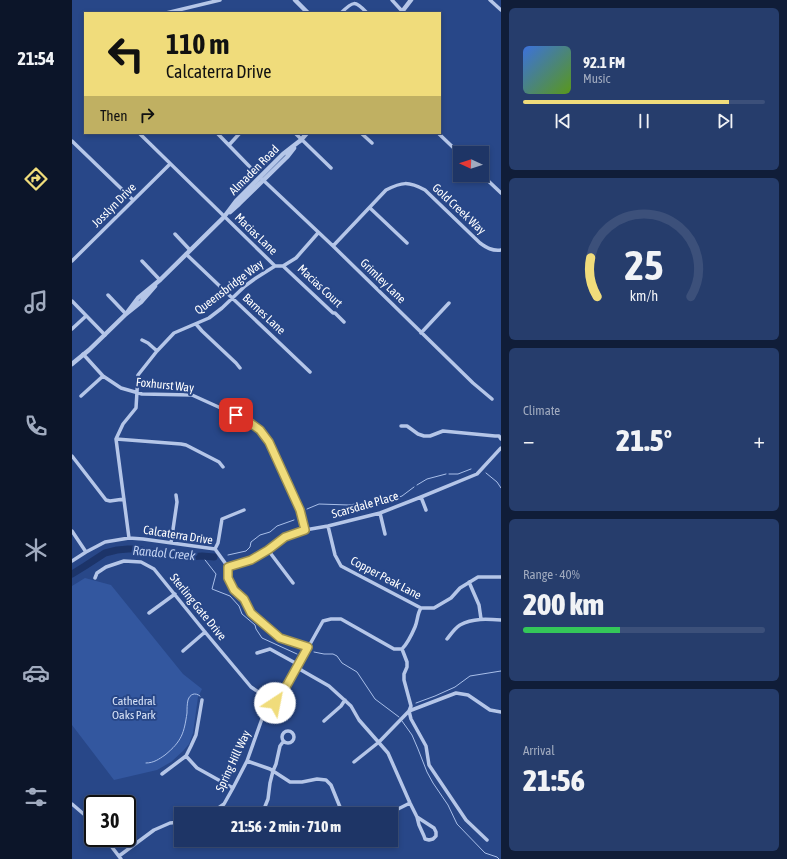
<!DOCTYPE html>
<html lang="en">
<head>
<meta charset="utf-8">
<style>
	body { margin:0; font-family:"Asap Condensed",sans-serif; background:#263d6c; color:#f1f3f6; height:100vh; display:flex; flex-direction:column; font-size:15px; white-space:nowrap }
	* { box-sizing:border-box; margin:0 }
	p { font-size:13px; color:#a1abbf }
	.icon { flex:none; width:22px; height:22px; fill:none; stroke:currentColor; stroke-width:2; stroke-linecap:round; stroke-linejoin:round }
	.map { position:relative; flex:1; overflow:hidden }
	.details { display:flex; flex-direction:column; gap:8px; padding:8px; background:#101d38; width:286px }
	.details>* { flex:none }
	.guide { position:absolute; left:12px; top:12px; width:357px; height:122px; border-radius:0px; box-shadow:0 2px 6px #0003,0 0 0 1px #3c507a; background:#f0dc7b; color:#111; overflow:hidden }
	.needle { width:26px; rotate:273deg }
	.controls { position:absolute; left:381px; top:146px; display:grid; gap:8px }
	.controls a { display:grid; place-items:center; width:36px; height:36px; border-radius:0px; background:#1e3566; box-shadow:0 2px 6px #0003,0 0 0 1px #3c507a; font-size:20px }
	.speed { position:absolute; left:12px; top:795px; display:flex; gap:8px; font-size:20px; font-weight:700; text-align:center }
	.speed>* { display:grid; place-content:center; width:52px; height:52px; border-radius:50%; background:#1e3566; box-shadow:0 2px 6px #0003,0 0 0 1px #3c507a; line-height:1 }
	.speed .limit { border:2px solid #111; border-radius:6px; background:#fff; color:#111 }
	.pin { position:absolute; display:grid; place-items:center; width:34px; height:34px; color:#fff; margin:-17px; border-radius:8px; box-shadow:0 2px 6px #0006 }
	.me { position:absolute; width:44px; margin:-22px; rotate:34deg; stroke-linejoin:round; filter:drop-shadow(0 0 3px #0008) }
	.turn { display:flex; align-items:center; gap:14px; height:84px; padding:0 16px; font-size:18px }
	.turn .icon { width:52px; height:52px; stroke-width:2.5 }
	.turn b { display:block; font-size:28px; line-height:34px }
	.then { display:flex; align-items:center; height:38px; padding:0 16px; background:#0003; gap:8px; font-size:15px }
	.big { font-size:30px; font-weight:800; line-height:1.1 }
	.details .tile { flex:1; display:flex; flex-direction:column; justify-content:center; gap:6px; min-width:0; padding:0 14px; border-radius:6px; background:#263d6c }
	.details .dial { align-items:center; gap:0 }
	.dial svg { height:104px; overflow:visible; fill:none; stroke:#3c507a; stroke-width:7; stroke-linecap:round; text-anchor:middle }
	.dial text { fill:#f1f3f6; stroke:none }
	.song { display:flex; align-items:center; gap:12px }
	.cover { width:48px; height:48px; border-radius:6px; background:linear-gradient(135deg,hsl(220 70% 55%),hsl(90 70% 35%)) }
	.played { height:4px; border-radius:2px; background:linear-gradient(90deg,#f0dc7b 85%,#3c507a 85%) }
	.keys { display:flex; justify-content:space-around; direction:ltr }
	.heat { display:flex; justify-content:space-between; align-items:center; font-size:22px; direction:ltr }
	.charge { height:6px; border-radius:3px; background:linear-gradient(90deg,#34c759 40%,#3c507a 0) }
	.trip { position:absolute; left:102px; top:807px; width:224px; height:40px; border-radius:0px; background:#1e3566; box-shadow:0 2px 6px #0003,0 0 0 1px #3c507a; font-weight:800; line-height:40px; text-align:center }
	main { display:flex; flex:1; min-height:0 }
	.menu { display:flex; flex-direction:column; width:72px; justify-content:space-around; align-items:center; background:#0c1529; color:#a1abbf }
	.menu .icon { width:28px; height:28px }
	.menu .selected { color:#f0dc7b }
	.menu b { font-size:18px; color:#f1f3f6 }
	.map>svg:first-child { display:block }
	.green { fill:#33579f }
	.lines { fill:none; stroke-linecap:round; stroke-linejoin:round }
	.stream { stroke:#a9bfe9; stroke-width:1 }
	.river { stroke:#1c3469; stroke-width:7 }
	.minor { stroke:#b5c6e8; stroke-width:3.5 }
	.tertiary { stroke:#b5c6e8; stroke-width:4.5 }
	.route-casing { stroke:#9c8f50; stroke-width:10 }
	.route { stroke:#f0dc7b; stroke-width:7 }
	.labels { text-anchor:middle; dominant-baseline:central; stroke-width:4; stroke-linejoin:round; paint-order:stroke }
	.street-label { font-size:12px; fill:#fff; stroke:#284788 }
	.park-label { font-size:12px; fill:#d8e3f7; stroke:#284788 }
	.water-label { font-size:13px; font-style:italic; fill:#c0d0f0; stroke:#284788 }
</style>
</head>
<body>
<main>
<nav class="menu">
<b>21:54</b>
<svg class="icon selected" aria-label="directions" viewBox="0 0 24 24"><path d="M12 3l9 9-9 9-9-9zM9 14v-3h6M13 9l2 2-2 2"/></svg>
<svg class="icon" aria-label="music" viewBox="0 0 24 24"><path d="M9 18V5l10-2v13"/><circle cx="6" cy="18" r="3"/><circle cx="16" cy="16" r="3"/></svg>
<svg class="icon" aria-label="phone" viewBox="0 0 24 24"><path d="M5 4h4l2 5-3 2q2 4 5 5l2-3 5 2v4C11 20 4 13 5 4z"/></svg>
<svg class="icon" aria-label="climate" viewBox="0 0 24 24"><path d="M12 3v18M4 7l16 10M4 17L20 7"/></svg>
<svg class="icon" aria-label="car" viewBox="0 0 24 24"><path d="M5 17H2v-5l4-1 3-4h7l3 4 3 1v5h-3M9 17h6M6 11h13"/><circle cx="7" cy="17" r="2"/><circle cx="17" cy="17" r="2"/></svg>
<svg class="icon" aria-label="filters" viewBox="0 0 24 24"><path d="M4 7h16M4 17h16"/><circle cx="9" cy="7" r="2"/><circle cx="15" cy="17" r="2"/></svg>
</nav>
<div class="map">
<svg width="429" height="859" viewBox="0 0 429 859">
	<rect width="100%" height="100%" fill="#284788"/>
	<path class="green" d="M13,578L39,585L111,674L130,689L126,697L121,733L117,744L111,751L99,762L85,770L42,780L0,725V586Z"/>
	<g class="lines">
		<path class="stream" d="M414,473L425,482L429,488
			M377,474H386L399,469
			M345,485L355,479L374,474
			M235,509L247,504L277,505L296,502L303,504L314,502L330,496L342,487
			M156,555L174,551L178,547L179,542L188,535L198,532L205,526L222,520
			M130,556L144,574L140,589L158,596L167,606L170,614L183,625L184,629L190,638L225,654
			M242,652L252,654H261L265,656L270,663L285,672L303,699L327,717
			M344,703L363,696L383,687L398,676L429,671
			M330,721L340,735L346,749L355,772L361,783L376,805L385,824L413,853L425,857L427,859
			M74,763C82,763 87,759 93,755C110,741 112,733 115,713C115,709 115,704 116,700C118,694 123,692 128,696"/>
		<path class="river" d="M0,574L13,566L33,553L45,550L56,549H63L87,553L117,557L130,556L142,557"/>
		<path class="minor" d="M320,0L330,11
			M418,0L429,10
			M94,13L148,0
			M269,13C281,1 283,0 295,13
			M67,133L203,266
			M145,133L178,167
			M223,133L259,168
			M289,133L300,143
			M366,133L388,154
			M0,141L61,200
			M157,145L168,133
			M410,175L429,193
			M190,179L261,246L401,383L420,399
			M298,208L335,243
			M103,234L118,250
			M261,246L314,190C330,182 336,181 353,190L408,243C415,248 420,251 429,250
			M114,254L238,372
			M0,261L98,164
			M70,261L88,280
			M211,266L261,313H263L272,322
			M36,295L54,314
			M0,301L33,335
			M124,324L130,331L164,363L168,368
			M0,329L14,316
			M349,333L377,303
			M70,340L76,343L85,351
			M11,354L31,376L49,388L70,394L120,395L173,419L188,430L197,442L228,510L233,530
			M9,396L31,376
			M329,426H335L346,434L352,436H358L371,431L423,436H427L429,439
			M44,439L109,444L114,445L147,462L151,467
			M0,456L34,500L38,501L52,499
			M349,497L354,510
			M308,513L313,534
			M256,526L263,555L269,566L349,608H362L379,598L388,588L406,577H429
			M0,531L14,552
			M57,538L44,439L51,424L64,408L66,375L85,351L102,333L137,318L150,308L173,286L184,278L203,266H211L224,258L246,233
			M99,543L105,502L104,495
			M143,549L146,543L150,519L172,510
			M196,550L221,583
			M0,561L14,552L33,542L57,538L71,539L143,549L156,567V578L162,590L172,599L179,613L208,638L236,647
			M156,567L179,560L196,550L213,537L233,530L256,526L308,513L349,497L405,474L429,448
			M23,578L25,573L34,567L52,561L69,562L82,569L133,632L179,687L203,703
			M397,582L407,605L409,619
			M77,613L103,594
			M375,639C379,634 383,628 388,625C401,618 415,619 429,620
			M330,649L335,662V667L332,674V680L339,706L337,711L339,719L354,746L357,765L394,820L415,840
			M111,651L133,632
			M185,653L198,649L227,665L229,670L257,686L279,706L287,720L316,753L338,803L345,817L347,825L352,836L353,839L357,840L361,839L364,836V832L362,828L345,817
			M252,721L269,706L273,700
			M210 737a6 6 0 1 1 12 0a6 6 0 1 1-12 0Z
			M114,756L125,768L161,788
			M175,761L198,769L218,782H230L245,779L254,780L259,785L270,812L263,814
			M282,762L307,742L337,711L384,693L396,695L418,710L429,712
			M90,774L114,756L119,746L124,735L130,700
			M0,804L21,822
			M322,811L338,803
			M138,814L152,804L161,788L175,761L191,716L210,694L251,621L259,619H269L322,649H330C335,644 340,634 343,627C346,620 345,614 349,608
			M190,814L196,799L198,783L201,771L204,764L208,746L211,742
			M33,838L49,859
			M47,856L82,830L98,823L109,822"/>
		<path class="tertiary" d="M223,0L236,13
			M329,13L339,0
			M228,141L235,133
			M158,212L167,204L215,157L222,148
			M54,314L66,298L88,280L152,217L164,201L211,154L229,140
			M0,364L17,350L54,314L69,302L83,286"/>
	</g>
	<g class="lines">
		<defs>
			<path id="route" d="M164,415L173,419L188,430L197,442L228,510L233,530L213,537L196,550L179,560L156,567V578L162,590L172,599L179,613L208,638L236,647L210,694L203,703"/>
		</defs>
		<use href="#route" class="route-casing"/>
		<use href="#route" class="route"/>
	</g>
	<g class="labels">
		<g class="street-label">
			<text transform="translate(182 170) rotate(-45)">Almaden Road</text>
			<text transform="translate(42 205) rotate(-45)">Josslyn Drive</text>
			<text transform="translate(387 209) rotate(43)">Gold Creek Way</text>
			<text transform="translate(184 234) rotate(44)">Macias Lane</text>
			<text transform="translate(311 281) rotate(44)">Grimley Lane</text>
			<text transform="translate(248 286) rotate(43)">Macias Court</text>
			<text transform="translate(157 287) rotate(-37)">Queensbridge Way</text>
			<text transform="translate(192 314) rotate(43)">Barnes Lane</text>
			<text transform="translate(93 385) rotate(6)">Foxhurst Way</text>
			<text transform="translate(293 505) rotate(-16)">Scarsdale Place</text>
			<text transform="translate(106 535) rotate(9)">Calcaterra Drive</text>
			<text transform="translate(314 578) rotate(28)">Copper Peak Lane</text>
			<text transform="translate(126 607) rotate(51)">Sterling Gate Drive</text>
			<text transform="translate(161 761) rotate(-65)">Spring Hill Way</text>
		</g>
		<g class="park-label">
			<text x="62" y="701">Cathedral<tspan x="62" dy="14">Oaks Park</tspan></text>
		</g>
		<g class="water-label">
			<text transform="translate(92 553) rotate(5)">Randol Creek</text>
		</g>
	</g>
</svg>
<div class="controls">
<a><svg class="needle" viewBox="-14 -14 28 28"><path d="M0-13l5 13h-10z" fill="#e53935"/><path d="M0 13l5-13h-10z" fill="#a1abbf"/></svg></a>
</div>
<div class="speed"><div class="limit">30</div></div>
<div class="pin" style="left:164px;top:415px;background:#d93025"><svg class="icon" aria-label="arrive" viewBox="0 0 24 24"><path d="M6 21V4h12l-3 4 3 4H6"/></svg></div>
<svg class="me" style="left:203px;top:703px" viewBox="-20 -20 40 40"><circle r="19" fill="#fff"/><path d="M0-13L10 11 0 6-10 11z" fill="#f0dc7b"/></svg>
<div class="trip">21:56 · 2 min · 710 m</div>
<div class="guide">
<div class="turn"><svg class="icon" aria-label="left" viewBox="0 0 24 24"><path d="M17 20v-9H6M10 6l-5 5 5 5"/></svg><div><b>110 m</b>Calcaterra Drive</div></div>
<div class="then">Then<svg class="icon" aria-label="right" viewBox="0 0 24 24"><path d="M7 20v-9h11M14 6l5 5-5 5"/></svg></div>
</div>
</div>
<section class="details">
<div class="tile">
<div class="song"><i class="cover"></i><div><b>92.1 FM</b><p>Music</p></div></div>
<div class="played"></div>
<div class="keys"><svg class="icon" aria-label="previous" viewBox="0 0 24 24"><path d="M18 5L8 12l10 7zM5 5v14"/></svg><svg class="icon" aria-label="pause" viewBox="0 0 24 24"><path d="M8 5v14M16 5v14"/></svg><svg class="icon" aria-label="next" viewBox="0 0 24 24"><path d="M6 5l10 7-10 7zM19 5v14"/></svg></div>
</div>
<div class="tile dial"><svg viewBox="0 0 100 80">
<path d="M14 69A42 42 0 1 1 86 69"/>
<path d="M14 69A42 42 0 0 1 9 39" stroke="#f0dc7b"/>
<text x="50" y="56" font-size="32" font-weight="700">25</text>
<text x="50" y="72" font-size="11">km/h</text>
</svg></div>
<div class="tile"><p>Climate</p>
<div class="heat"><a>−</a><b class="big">21.5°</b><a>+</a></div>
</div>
<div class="tile"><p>Range · 40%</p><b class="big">200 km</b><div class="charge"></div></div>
<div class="tile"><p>Arrival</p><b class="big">21:56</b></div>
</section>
</main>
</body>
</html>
